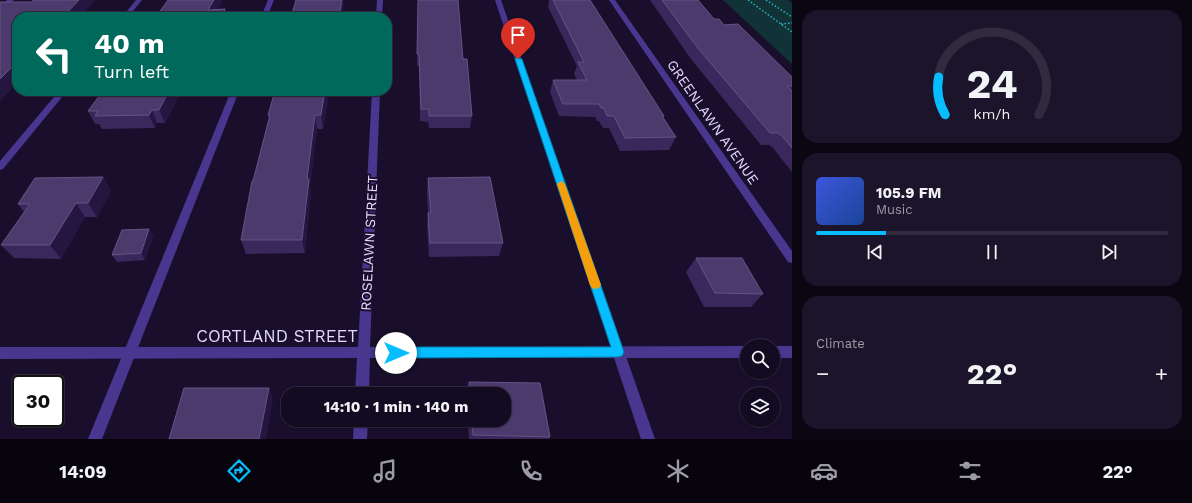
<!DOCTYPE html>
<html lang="en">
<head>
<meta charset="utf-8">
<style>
	body { margin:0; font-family:"Work Sans",sans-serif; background:#1c142a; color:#f1f3f6; height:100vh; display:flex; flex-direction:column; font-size:15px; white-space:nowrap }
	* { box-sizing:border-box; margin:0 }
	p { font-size:13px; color:#9d9ba5 }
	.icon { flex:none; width:22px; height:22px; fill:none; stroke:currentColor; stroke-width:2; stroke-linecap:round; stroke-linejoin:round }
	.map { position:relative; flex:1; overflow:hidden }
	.panel { display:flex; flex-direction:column; gap:10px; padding:10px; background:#0a0612; width:400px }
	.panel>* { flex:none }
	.banner { position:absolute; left:12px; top:12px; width:380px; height:84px; border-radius:16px; box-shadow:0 1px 3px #0004,0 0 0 1px #322b3f; background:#00695c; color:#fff; overflow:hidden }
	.fabs { position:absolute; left:740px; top:339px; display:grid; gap:8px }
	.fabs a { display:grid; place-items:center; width:40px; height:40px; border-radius:50%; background:#130b21; box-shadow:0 1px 3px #0004,0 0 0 1px #322b3f; font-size:20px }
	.speed { position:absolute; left:12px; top:375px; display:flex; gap:8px; font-size:20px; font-weight:700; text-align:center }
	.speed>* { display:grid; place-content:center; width:52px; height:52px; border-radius:50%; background:#130b21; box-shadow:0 1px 3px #0004,0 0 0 1px #322b3f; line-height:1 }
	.speed .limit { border:2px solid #111; border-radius:6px; background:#fff; color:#111 }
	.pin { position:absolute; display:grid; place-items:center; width:34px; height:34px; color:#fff; margin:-41px -17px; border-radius:50% 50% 50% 0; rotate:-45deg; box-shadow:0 0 4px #0007 }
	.pin .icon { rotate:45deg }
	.me { position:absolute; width:44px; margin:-22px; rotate:90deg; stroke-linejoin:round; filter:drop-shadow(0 0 3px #0008) }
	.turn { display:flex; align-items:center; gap:14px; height:84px; padding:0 16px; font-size:18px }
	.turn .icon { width:52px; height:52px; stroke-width:2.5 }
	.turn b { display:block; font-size:28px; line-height:34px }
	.big { font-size:30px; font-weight:700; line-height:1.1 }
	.panel .card { flex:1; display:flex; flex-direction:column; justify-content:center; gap:6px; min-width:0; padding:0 14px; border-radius:16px; background:#1c142a }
	.panel .dial { align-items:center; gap:0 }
	.dial svg { height:104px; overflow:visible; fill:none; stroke:#322b3f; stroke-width:7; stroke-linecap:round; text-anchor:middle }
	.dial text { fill:#f1f3f6; stroke:none }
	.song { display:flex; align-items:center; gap:12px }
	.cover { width:48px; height:48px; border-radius:6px; background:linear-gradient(135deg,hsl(230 70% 55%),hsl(220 70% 35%)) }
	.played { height:4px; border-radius:2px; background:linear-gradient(90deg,#06beff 20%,#322b3f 20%) }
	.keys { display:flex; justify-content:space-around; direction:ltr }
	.heat { display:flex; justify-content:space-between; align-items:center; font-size:22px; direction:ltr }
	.trip { position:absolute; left:281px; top:387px; width:230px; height:40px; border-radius:16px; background:#130b21; box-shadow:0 1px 3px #0004,0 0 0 1px #322b3f; font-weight:700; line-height:40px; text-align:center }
	.menu { display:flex; height:64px; justify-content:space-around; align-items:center; background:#08040d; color:#9d9ba5 }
	.menu .icon { width:28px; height:28px }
	.menu .active { color:#06beff }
	.menu b { font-size:18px; color:#f1f3f6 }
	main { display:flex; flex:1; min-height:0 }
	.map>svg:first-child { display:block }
	.green { fill:#113237 }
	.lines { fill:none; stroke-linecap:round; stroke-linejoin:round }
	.path { stroke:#26b6c7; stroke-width:1.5; stroke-dasharray:1.5 2; stroke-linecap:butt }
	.service { fill:#48368f; fill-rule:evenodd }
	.minor { fill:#48368f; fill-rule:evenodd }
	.wall { fill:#3a275b }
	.shaded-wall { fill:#251541 }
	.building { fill:#4c3a6d; stroke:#645384 }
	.route { fill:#06beff; stroke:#047ca6 }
	.slow { fill:#f59e0b }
	.labels { text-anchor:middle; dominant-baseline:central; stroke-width:4; stroke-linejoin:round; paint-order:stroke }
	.street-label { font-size:14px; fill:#e4daff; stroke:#190f2c }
	.near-street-label { font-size:17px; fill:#e4daff; stroke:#190f2c }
</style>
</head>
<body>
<main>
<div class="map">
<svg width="792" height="439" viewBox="0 0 792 439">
	<rect width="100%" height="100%" fill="#190f2c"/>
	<path class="green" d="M723,0H788L792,3V64Z"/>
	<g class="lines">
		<path class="path" d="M748,0L792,32
			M766,0L792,17
			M781,24L792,23"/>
		<path class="service" d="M7,0H14L0,11V6Z
			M268,0H274L267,17H261Z
			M495,0H501L655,439H641Z
			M231,91H239L102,439H88Z"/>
		<path class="minor" d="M136,0H142L128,17H122Z
			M377,0H383L382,17H376Z
			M609,0H615L792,251V263L788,262Z
			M59,91H67L3,169L0,170V161Z
			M372,91H380L370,347L747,346V358H370L369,394H355L357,358L0,359V347H358Z
			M773,346H792V358H773Z
			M354,420H368L367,439H353Z"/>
	</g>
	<path class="wall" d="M418,0L463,59L472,116L470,128H429L428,122L420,121L419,66H417Z
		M549,0H590L664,116L663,118L676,137L669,150L620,151L609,128H603L599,121H597L595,117L559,116L550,92L553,80H577L574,74L577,66L548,7Z
		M650,0H698L714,19L724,25L792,77V172L773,148L769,145H761L691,59Z
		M181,91L165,123H157L155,128L102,129L99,124H95L88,111Z
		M275,91H329L323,129H317L310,187L311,193L305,253L246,254L241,240L253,181L269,121L268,115Z
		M103,177L111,191L97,217H85L61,259L14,258L1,245L24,212L18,204Z
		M428,178L503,243L499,256L429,257L427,227L428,213L427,192Z
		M149,229L153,236L145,260L117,262L112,255Z
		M696,258L763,294L751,307H704L686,272Z
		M469,382L540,383L550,437L549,439H469L468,420H504V394H466Z"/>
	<path class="shaded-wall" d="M79,0H96L80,17H63Z
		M214,0H223L214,17L208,10Z
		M341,0H343L344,7L342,17H339Z
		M225,9L227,17H222Z
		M17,62V84L0,101V79Z
		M169,91H181L165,123L159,110Z
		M325,91H329L323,129L321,115Z
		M152,110L157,123L155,128L149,115Z
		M315,115L317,129L310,187L311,193L305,253L302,240L307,179Z
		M103,177L111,191L97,217L88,203Z
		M76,203L85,217L61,259L50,245Z
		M149,229L153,236L145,260L141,253Z
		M269,388L273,399L266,439H259Z"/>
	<path class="building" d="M34,0H79L63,17H17V62L0,79V2H31Z
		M168,0H214L208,10L225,9L222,17H156Z
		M296,0H342L339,17H291Z
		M418,0H458L463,59H467L472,116H429V109H421L419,54H417Z
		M553,0H590L664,116H662L676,137L625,138L614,116H607L604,108H601L599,104H563L553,80H587L578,62H584Z
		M662,0H698L714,19H719L724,25L738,24L792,77V86H787L792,91V148L782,136L778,133H770L697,47Z
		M103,91H169L159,110H152L149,115L95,116L98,111H88Z
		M275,91H325L321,115H315L307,179H309L302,240H241L252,181H253L270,115H268Z
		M103,177L88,203H76L50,245H1L30,204H18L35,178Z
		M490,177L503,243H430L428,213H431L428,178Z
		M149,229L141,253L112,255L122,230Z
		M696,258H742L763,294L715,293Z
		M469,382L540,383L550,437L473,435L472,420H504V394H470Z
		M184,388H269L259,439H169Z"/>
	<path class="route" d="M516,57L522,59L624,352L622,356L618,357L396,358L392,356L390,353L392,349L396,347H611L515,59Z"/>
	<path class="slow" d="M561,181L565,184L601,285L599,288L595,289L592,288L590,285L557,184Z"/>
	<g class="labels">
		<g class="street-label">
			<text transform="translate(713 122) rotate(55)">GREENLAWN AVENUE</text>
			<text transform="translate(369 243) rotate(-87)">ROSELAWN STREET</text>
		</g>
		<g class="near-street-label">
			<text x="277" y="336">CORTLAND STREET</text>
		</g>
	</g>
</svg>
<div class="fabs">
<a><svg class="icon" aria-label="search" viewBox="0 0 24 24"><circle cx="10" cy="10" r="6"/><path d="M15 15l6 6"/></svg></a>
<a><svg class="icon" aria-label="layers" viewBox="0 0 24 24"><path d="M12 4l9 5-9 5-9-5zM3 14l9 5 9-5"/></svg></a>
</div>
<div class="speed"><div class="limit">30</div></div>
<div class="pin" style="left:518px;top:59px;background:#d93025"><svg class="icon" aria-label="arrive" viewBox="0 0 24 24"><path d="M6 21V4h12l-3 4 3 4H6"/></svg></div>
<svg class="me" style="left:396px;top:353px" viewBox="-20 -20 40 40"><circle r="19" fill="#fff"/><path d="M0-13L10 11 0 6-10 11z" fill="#06beff"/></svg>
<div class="trip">14:10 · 1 min · 140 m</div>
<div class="banner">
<div class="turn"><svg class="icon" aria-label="left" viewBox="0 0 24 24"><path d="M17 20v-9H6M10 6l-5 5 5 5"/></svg><div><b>40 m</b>Turn left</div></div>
</div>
</div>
<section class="panel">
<div class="card dial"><svg viewBox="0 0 100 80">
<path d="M14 69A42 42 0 1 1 86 69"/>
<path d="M14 69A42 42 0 0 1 9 40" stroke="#06beff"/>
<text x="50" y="56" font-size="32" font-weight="700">24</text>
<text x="50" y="72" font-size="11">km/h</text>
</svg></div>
<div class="card">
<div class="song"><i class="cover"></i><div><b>105.9 FM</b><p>Music</p></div></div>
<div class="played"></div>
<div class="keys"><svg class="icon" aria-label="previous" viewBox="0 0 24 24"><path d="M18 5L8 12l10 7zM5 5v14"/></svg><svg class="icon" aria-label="pause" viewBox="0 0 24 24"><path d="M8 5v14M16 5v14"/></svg><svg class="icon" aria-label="next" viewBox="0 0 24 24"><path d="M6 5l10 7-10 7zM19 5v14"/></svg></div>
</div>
<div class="card"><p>Climate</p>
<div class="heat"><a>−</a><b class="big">22°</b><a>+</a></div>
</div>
</section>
</main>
<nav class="menu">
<b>14:09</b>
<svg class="icon active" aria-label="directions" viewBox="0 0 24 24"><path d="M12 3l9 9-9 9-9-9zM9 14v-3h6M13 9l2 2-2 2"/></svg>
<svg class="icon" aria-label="music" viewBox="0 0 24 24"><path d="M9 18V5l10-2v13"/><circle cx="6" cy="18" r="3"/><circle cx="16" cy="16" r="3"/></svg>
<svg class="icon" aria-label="phone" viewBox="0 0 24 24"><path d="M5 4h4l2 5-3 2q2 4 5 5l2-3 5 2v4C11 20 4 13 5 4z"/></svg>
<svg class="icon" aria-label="climate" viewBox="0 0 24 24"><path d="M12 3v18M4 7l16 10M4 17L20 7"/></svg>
<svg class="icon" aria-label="car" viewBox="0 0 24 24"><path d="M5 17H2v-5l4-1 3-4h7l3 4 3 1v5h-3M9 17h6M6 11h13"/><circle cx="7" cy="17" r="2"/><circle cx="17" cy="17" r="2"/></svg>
<svg class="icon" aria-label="filters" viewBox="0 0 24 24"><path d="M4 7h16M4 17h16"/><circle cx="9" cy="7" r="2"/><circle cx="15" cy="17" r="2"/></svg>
<b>22°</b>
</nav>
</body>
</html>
